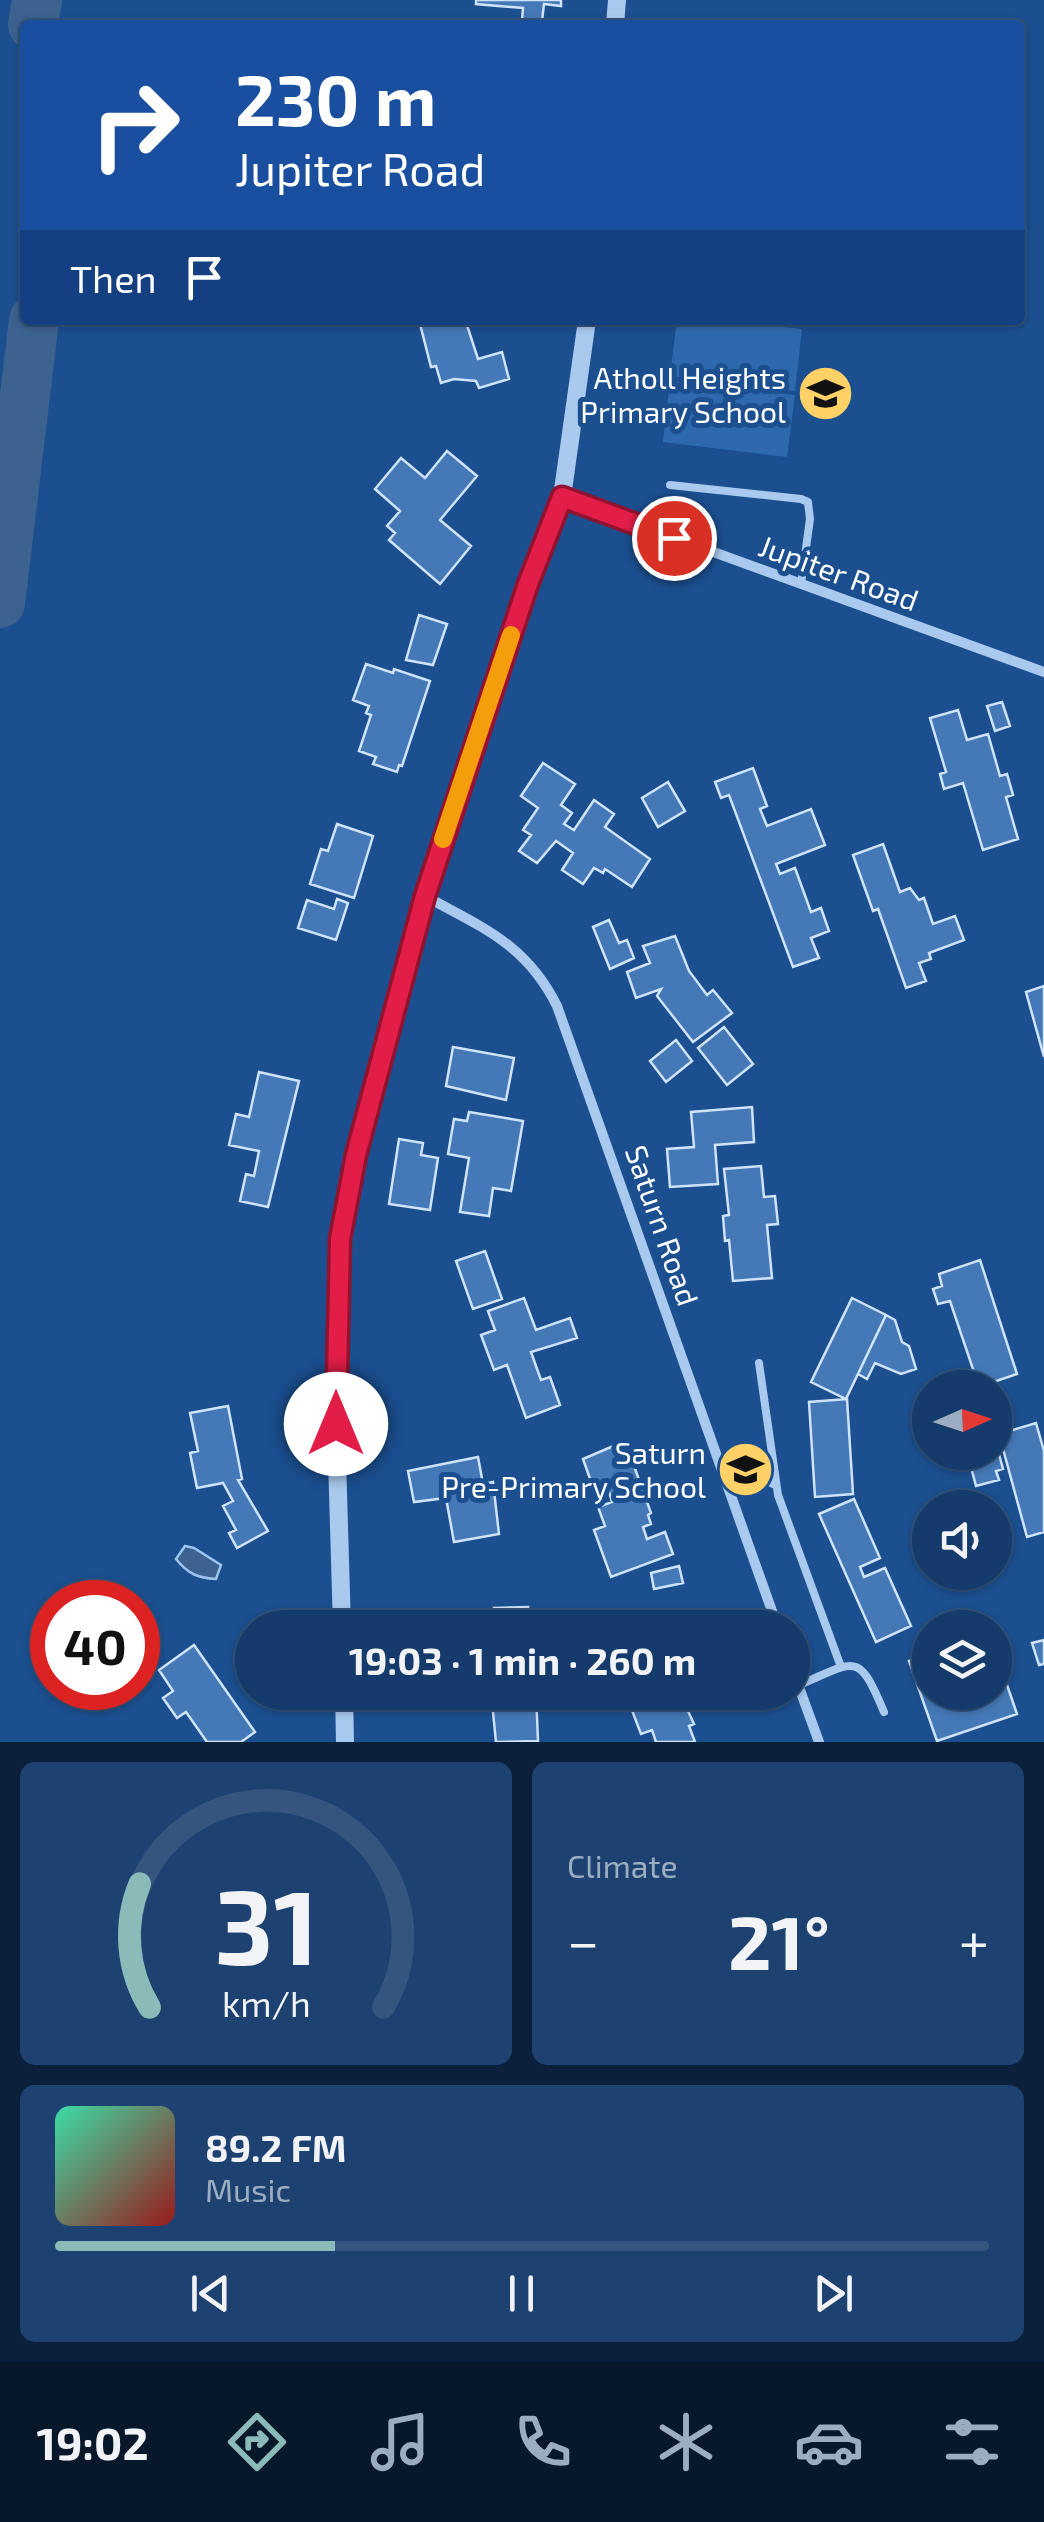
<!DOCTYPE html>
<html lang="en">
<head>
<meta charset="utf-8">
<style>
	body { margin:0; font-family:"Exo 2",sans-serif; background:#1d4271; color:#f1f3f6; height:100vh; display:flex; flex-direction:column; font-size:38px; white-space:nowrap }
	* { box-sizing:border-box; margin:0 }
	p { font-size:32px; color:#9dadc1 }
	.icon { flex:none; width:55px; height:55px; fill:none; stroke:currentColor; stroke-width:2; stroke-linecap:round; stroke-linejoin:round }
	.map { position:relative; height:1742px; overflow:hidden }
	.sheet { display:flex; flex-direction:column; gap:20px; padding:20px; background:#0b203b; flex:1 }
	.sheet>* { flex:none }
	.top-card { position:absolute; left:20px; top:20px; width:1005px; height:305px; border-radius:10px; box-shadow:0 2px 8px #0004,0 0 0 2px #33557e; background:#1a4fa0; color:#fff; overflow:hidden }
	.needle { width:65px; rotate:87deg }
	.buttons { position:absolute; left:912px; top:1370px; display:grid; gap:20px }
	.buttons a { display:grid; place-items:center; width:100px; height:100px; border-radius:50%; background:#143b6b; box-shadow:0 2px 8px #0004,0 0 0 2px #33557e; font-size:50px }
	.speed { position:absolute; left:30px; top:1580px; display:flex; gap:20px; font-size:50px; font-weight:700; text-align:center }
	.speed>* { display:grid; place-content:center; width:130px; height:130px; border-radius:50%; background:#143b6b; box-shadow:0 2px 8px #0004,0 0 0 2px #33557e; line-height:1 }
	.speed .limit { border:15px solid #d22; background:#fff; color:#111 }
	.pin { position:absolute; display:grid; place-items:center; width:85px; height:85px; color:#fff; margin:-42px; border:5px solid #fff; border-radius:50%; box-shadow:0 2px 10px #0007 }
	.me { position:absolute; width:110px; margin:-55px; rotate:0deg; stroke-linejoin:round; filter:drop-shadow(0 0 8px #0008) }
	.turn { display:flex; align-items:center; gap:35px; height:210px; padding:0 50px; font-size:45px }
	.turn .icon { width:130px; height:130px; stroke-width:2.5 }
	.turn b { display:block; font-size:70px; line-height:85px }
	.then { display:flex; align-items:center; height:95px; padding:0 50px; background:#0003; gap:20px; font-size:38px }
	.big { font-size:75px; font-weight:700; line-height:1.1 }
	.sheet .tile { flex:1; display:flex; flex-direction:column; justify-content:center; gap:15px; min-width:0; padding:0 35px; border-radius:15px; background:#1d4271 }
	.sheet .dial { align-items:center; gap:0 }
	.dial svg { height:260px; overflow:visible; fill:none; stroke:#33557e; stroke-width:7; stroke-linecap:round; text-anchor:middle }
	.dial text { fill:#f1f3f6; stroke:none }
	.song { display:flex; align-items:center; gap:30px }
	.cover { width:120px; height:120px; border-radius:15px; background:linear-gradient(135deg,hsl(160 70% 55%),hsl(0 70% 35%)) }
	.played { height:10px; border-radius:5px; background:linear-gradient(90deg,#8bbbb9 30%,#33557e 30%) }
	.keys { display:flex; justify-content:space-around; direction:ltr }
	.heat { display:flex; justify-content:space-between; align-items:center; font-size:55px; direction:ltr }
	.sheet .tiles { flex:1; display:grid; gap:20px; grid-template-columns:1fr 1fr }
	.tile:last-child { grid-column:span 2 }
	.trip { position:absolute; left:235px; top:1610px; width:575px; height:100px; border-radius:50px; background:#143b6b; box-shadow:0 2px 8px #0004,0 0 0 2px #33557e; font-weight:700; line-height:100px; text-align:center }
	.menu { display:flex; height:160px; justify-content:space-around; align-items:center; background:#08182b; color:#9dadc1 }
	.menu .icon { width:70px; height:70px }
	.menu .on { color:#8bbbb9 }
	.menu b { font-size:45px; color:#f1f3f6 }
	.map>svg:first-child { display:block }
	.green { fill:#2e69ad }
	.water { fill:#3c6290; stroke:#9cc4f0; stroke-width:2.5 }
	.lines { fill:none; stroke-linecap:round; stroke-linejoin:round }
	.stream { stroke:#9cc4f0; stroke-width:9 }
	.river { stroke:#3c6290; stroke-width:50 }
	.building { fill:#4478b7; stroke:#cfe3fa; stroke-width:2.5 }
	.service { stroke:#a9c9ee; stroke-width:8 }
	.minor { stroke:#a9c9ee; stroke-width:10 }
	.tertiary { stroke:#a9c9ee; stroke-width:18 }
	.route-casing { stroke:#92132f; stroke-width:25 }
	.route { stroke:#e11d48; stroke-width:18 }
	.slow { stroke:#f59e0b; stroke-width:18 }
	.labels { text-anchor:middle; dominant-baseline:central; stroke-width:10; stroke-linejoin:round; paint-order:stroke }
	.poi-label { font-size:30px; fill:#fff; stroke:#1b4f8f; text-anchor:end }
	.street-label { font-size:30px; fill:#fff; stroke:#1b4f8f }
</style>
</head>
<body>
<div class="map">
<svg width="1044" height="1742" viewBox="0 0 1044 1742">
	<rect width="100%" height="100%" fill="#1b4f8f"/>
	<path class="green" d="M677,320H722L802,329L795,391L670,376Z
		M670,381L795,395L787,457L663,442Z"/>
	<path class="water" d="M185,1546L194,1548L221,1565L216,1579C198,1578 188,1574 176,1559Z"/>
	<g class="lines">
		<path class="stream" d="M0,443L20,445"/>
		<path class="river" d="M33,25L37,0
			M0,603L34,320"/>
	</g>
	<path class="building" d="M476,0H561V6L544,4L542,21L522,20L523,8L476,4Z
		M419,320L466,322L478,359L502,352L509,379L479,388L476,381L454,379L441,383L436,366L431,367Z
		M447,451L477,476L440,520L471,546L440,584L389,540L395,533L387,526L400,511L375,489L401,458L425,478Z
		M419,615L447,624L433,665L406,660Z
		M366,664L393,673L394,669L430,681L402,766L399,765L397,772L373,764L376,757L359,751L371,715L366,713L369,706L353,700Z
		M1002,702L1010,726L995,731L987,706Z
		M958,710L967,740L988,734L1000,776L1007,774L1013,795L1006,797L1018,839L983,850L963,783L944,789L940,774L946,772L930,718Z
		M543,763L575,784L561,805L572,813L564,824L574,830L594,800L614,814L605,827L650,859L632,887L605,869L603,873L594,868L583,884L562,870L573,853L556,841L537,863L519,851L531,835L523,830L538,808L521,796Z
		M753,768L767,806L760,809L767,826L811,809L825,845L776,864L780,874L795,868L811,912L821,908L829,931L811,938L819,958L793,967L729,795L721,798L715,782Z
		M668,782L685,811L658,827L642,798Z
		M337,824L373,836L354,898L310,884L321,849L328,851Z
		M883,844L900,892L910,888L919,900L924,898L933,924L955,916L964,940L929,953L931,959L919,963L926,981L906,988L878,909L873,911L853,855Z
		M337,899L348,903L336,940L298,928L307,900L334,909Z
		M609,920L619,943L627,940L634,958L610,969L593,927Z
		M675,936L689,971L707,995L713,990L732,1013L693,1042L657,996L661,989L636,998L627,972L650,963L643,946Z
		M1044,986V1057L1026,992Z
		M724,1027L753,1064L727,1085L698,1048Z
		M676,1040L692,1061L666,1082L650,1061Z
		M453,1047L514,1058L506,1100L446,1086Z
		M259,1072L299,1081L268,1207L240,1201L246,1174L254,1176L259,1151L229,1145L236,1114L249,1117Z
		M752,1107L754,1142L715,1145L718,1184L670,1187L667,1149L694,1147L691,1112Z
		M469,1112L523,1121L511,1191L493,1188L489,1216L460,1212L469,1158L448,1154L454,1119L467,1121Z
		M399,1139L423,1143L421,1155L438,1158L430,1210L389,1204Z
		M761,1166L764,1197L775,1196L778,1224L767,1225L772,1278L733,1281L729,1240L725,1241L723,1216L729,1215L724,1169Z
		M485,1251L502,1299L473,1309L456,1261Z
		M980,1260L1017,1374L979,1387L950,1301L938,1304L933,1289L942,1286L939,1274Z
		M524,1298L536,1330L570,1318L577,1338L531,1352L541,1380L550,1377L560,1405L526,1418L507,1365L494,1370L481,1335L495,1330L488,1311Z
		M852,1298L886,1315L846,1399L811,1382Z
		M886,1315L895,1320L902,1342L909,1346L916,1369L901,1374L875,1363L867,1379L858,1374Z
		M847,1399L853,1494L815,1497L809,1402Z
		M228,1406L242,1479L238,1480L268,1531L237,1548L229,1533L236,1530L223,1506L233,1501L223,1483L197,1488L190,1453L198,1451L190,1413Z
		M1036,1423L1044,1451V1532L1027,1537L999,1434Z
		M625,1441L651,1513L648,1515L651,1524L643,1527L647,1539L665,1532L673,1554L611,1577L594,1530L605,1526L598,1507L612,1502L607,1485L594,1490L583,1459Z
		M996,1443L1003,1469L996,1471L999,1480L976,1486L967,1452H995Z
		M478,1457L483,1484L493,1482L499,1534L454,1542L446,1498L414,1502L408,1471Z
		M854,1499L880,1558L860,1567L864,1577L885,1568L911,1626L876,1642L819,1514Z
		M679,1566L683,1583L654,1589L651,1573Z
		M528,1607L529,1628H495L494,1608Z
		M1044,1640V1664L1039,1665L1032,1643Z
		M194,1645L255,1732L241,1742H207L186,1712L177,1718L163,1698L173,1691L159,1670Z
		M995,1650L1017,1714L937,1741L909,1661L930,1653V1692H995Z
		M491,1692H536L538,1741L496,1742Z
		M625,1692H683L682,1698L694,1724L689,1726L695,1742H656L652,1730L641,1734Z"/>
	<g class="lines">
		<path class="service" d="M670,485L801,499L808,502L810,519L801,584
			M759,1363L778,1495L841,1667
			M717,1456L775,1485
			M799,1685C856,1661 858,1650 884,1712"/>
		<path class="minor" d="M562,497L1044,672
			M425,896C483,928 526,944 557,1006L778,1628
			M792,1668L819,1742"/>
		<path class="tertiary" d="M615,25L617,0
			M342,1628L336,1424L340,1239L356,1155L425,896L528,584L562,497L587,320
			M344,1692L345,1742"/>
	</g>
	<g class="lines">
		<defs>
			<path id="route" d="M336,1424L340,1239L356,1155L425,896L528,584L562,497L674,538"/>
		</defs>
		<use href="#route" class="route-casing"/>
		<use href="#route" class="route"/>
		<path class="slow" d="M443,839L511,635"/>
	</g>
	<defs>
		<symbol id="school-disc" viewBox="-11 -11 22 22"><circle r="9.5" fill="#ffd166" stroke="#1b4f8f"/><path d="M0-5L7-2L0 1L-7-2ZM-4 1L0 2.5L4 1V4Q0 6-4 4Z" fill="#111"/></symbol>
	</defs>
	<g fill-rule="evenodd">
		<use href="#school-disc" x="794" y="362" width="63" height="63"/>
		<use href="#school-disc" x="714" y="1438" width="63" height="63"/>
	</g>
	<g class="labels">
		<g class="poi-label">
			<text x="786" y="377">Atholl Heights<tspan x="786" dy="34">Primary School</tspan></text>
			<text x="706" y="1452">Saturn<tspan x="706" dy="34">Pre-Primary School</tspan></text>
		</g>
		<g class="street-label">
			<text transform="translate(839 572) rotate(20)">Jupiter Road</text>
			<text transform="translate(663 1225) rotate(71)">Saturn Road</text>
		</g>
	</g>
</svg>
<div class="buttons">
<a><svg class="needle" viewBox="-14 -14 28 28"><path d="M0-13l5 13h-10z" fill="#e53935"/><path d="M0 13l5-13h-10z" fill="#9dadc1"/></svg></a>
<a><svg class="icon" aria-label="sound" viewBox="0 0 24 24"><path d="M4 9h4l5-4v14l-5-4H4zM17 9q2 3 0 6"/></svg></a>
<a><svg class="icon" aria-label="layers" viewBox="0 0 24 24"><path d="M12 4l9 5-9 5-9-5zM3 14l9 5 9-5"/></svg></a>
</div>
<div class="speed"><div class="limit">40</div></div>
<div class="pin" style="left:674px;top:538px;background:#d93025"><svg class="icon" aria-label="arrive" viewBox="0 0 24 24"><path d="M6 21V4h12l-3 4 3 4H6"/></svg></div>
<svg class="me" style="left:336px;top:1424px" viewBox="-20 -20 40 40"><circle r="19" fill="#fff"/><path d="M0-13L10 11 0 6-10 11z" fill="#e11d48"/></svg>
<div class="trip">19:03 · 1 min · 260 m</div>
<div class="top-card">
<div class="turn"><svg class="icon" aria-label="right" viewBox="0 0 24 24"><path d="M7 20v-9h11M14 6l5 5-5 5"/></svg><div><b>230 m</b>Jupiter Road</div></div>
<div class="then">Then<svg class="icon" aria-label="arrive" viewBox="0 0 24 24"><path d="M6 21V4h12l-3 4 3 4H6"/></svg></div>
</div>
</div>
<section class="sheet">
<div class="tiles">
<div class="tile dial"><svg viewBox="0 0 100 80">
<path d="M14 69A42 42 0 1 1 86 69"/>
<path d="M14 69A42 42 0 0 1 11 31" stroke="#8bbbb9"/>
<text x="50" y="56" font-size="32" font-weight="700">31</text>
<text x="50" y="72" font-size="11">km/h</text>
</svg></div>
<div class="tile"><p>Climate</p>
<div class="heat"><a>−</a><b class="big">21°</b><a>+</a></div>
</div>
<div class="tile">
<div class="song"><i class="cover"></i><div><b>89.2 FM</b><p>Music</p></div></div>
<div class="played"></div>
<div class="keys"><svg class="icon" aria-label="previous" viewBox="0 0 24 24"><path d="M18 5L8 12l10 7zM5 5v14"/></svg><svg class="icon" aria-label="pause" viewBox="0 0 24 24"><path d="M8 5v14M16 5v14"/></svg><svg class="icon" aria-label="next" viewBox="0 0 24 24"><path d="M6 5l10 7-10 7zM19 5v14"/></svg></div>
</div>
</div>
</section>
<nav class="menu">
<b>19:02</b>
<svg class="icon on" aria-label="directions" viewBox="0 0 24 24"><path d="M12 3l9 9-9 9-9-9zM9 14v-3h6M13 9l2 2-2 2"/></svg>
<svg class="icon" aria-label="music" viewBox="0 0 24 24"><path d="M9 18V5l10-2v13"/><circle cx="6" cy="18" r="3"/><circle cx="16" cy="16" r="3"/></svg>
<svg class="icon" aria-label="phone" viewBox="0 0 24 24"><path d="M5 4h4l2 5-3 2q2 4 5 5l2-3 5 2v4C11 20 4 13 5 4z"/></svg>
<svg class="icon" aria-label="climate" viewBox="0 0 24 24"><path d="M12 3v18M4 7l16 10M4 17L20 7"/></svg>
<svg class="icon" aria-label="car" viewBox="0 0 24 24"><path d="M5 17H2v-5l4-1 3-4h7l3 4 3 1v5h-3M9 17h6M6 11h13"/><circle cx="7" cy="17" r="2"/><circle cx="17" cy="17" r="2"/></svg>
<svg class="icon" aria-label="filters" viewBox="0 0 24 24"><path d="M4 7h16M4 17h16"/><circle cx="9" cy="7" r="2"/><circle cx="15" cy="17" r="2"/></svg>
</nav>
</body>
</html>
